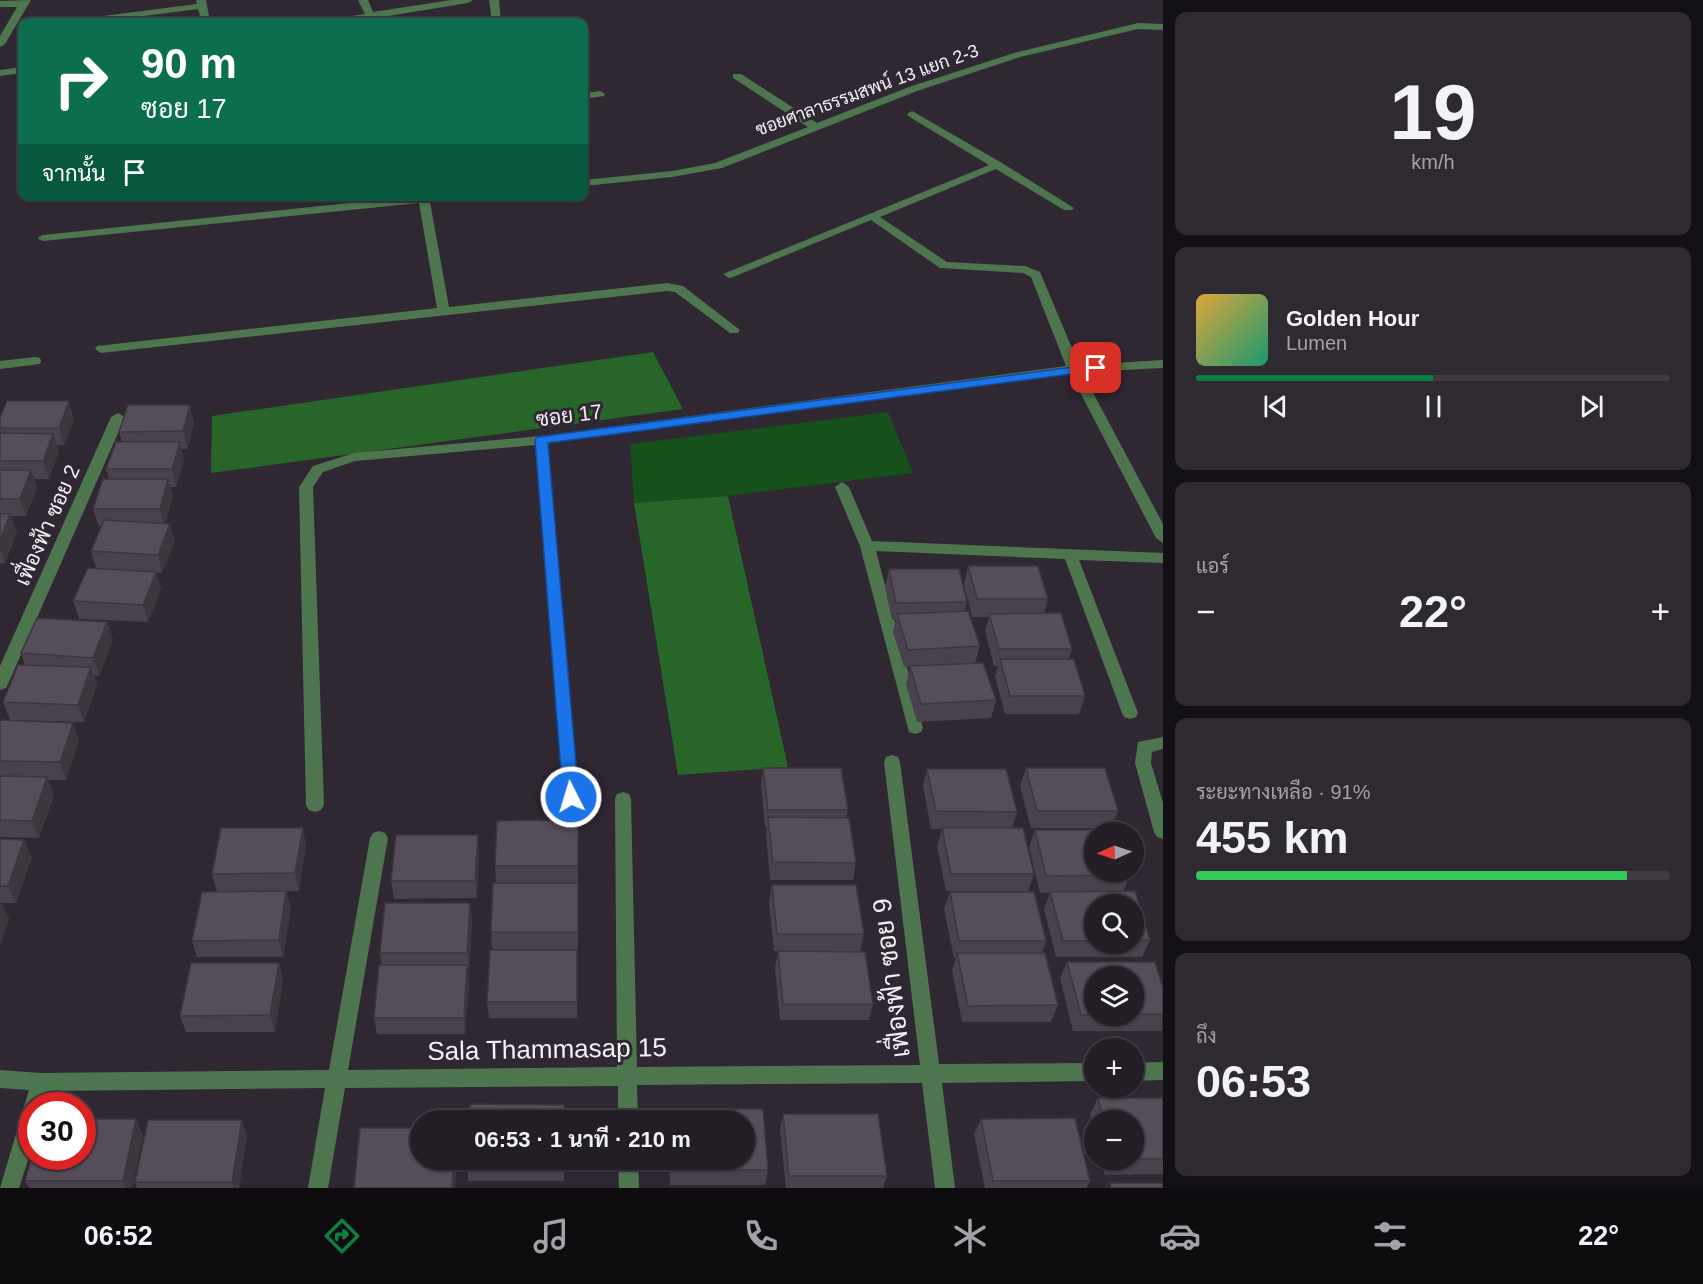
<!DOCTYPE html>
<html lang="th">
<head>
<meta charset="utf-8">
<style>
	body { margin:0; font-family:Arial,Sarabun,sans-serif; background:#2f2a32; color:#f1f3f6; height:100vh; display:flex; flex-direction:column; font-size:22px; white-space:nowrap }
	* { box-sizing:border-box; margin:0 }
	p { font-size:20px; color:#a3a2a7 }
	.icon { flex:none; width:33px; height:33px; fill:none; stroke:currentColor; stroke-width:2; stroke-linecap:round; stroke-linejoin:round }
	.map { position:relative; flex:1; overflow:hidden }
	.side { display:flex; flex-direction:column; gap:12px; padding:12px; background:#131015; width:540px }
	.side>* { flex:none }
	.hud { position:absolute; left:18px; top:18px; width:570px; height:183px; border-radius:12px; box-shadow:0 2px 4px #0004,0 0 0 2px #403b43; background:#0b6e4f; color:#fff; overflow:hidden }
	.needle { width:39px; rotate:267deg }
	.tools { position:absolute; left:1084px; top:822px; display:grid; gap:12px }
	.tools a { display:grid; place-items:center; width:60px; height:60px; border-radius:50%; background:#231d26; box-shadow:0 2px 4px #0004,0 0 0 2px #403b43; font-size:30px }
	.speed { position:absolute; left:18px; top:1092px; display:flex; gap:12px; font-size:30px; font-weight:700; text-align:center }
	.speed>* { display:grid; place-content:center; width:78px; height:78px; border-radius:50%; background:#231d26; box-shadow:0 2px 4px #0004,0 0 0 2px #403b43; line-height:1 }
	.speed .limit { border:9px solid #d22; background:#fff; color:#111 }
	.pin { position:absolute; display:grid; place-items:center; width:51px; height:51px; color:#fff; margin:-26px; border-radius:12px; box-shadow:0 3px 9px #0006 }
	.me { position:absolute; width:66px; margin:-33px; rotate:355deg; stroke-linejoin:round; filter:drop-shadow(0 0 4px #0008) }
	.turn { display:flex; align-items:center; gap:21px; height:126px; padding:0 24px; font-size:27px }
	.turn .icon { width:78px; height:78px; stroke-width:2.5 }
	.turn b { display:block; font-size:42px; line-height:51px }
	.then { display:flex; align-items:center; height:57px; padding:0 24px; background:#0003; gap:12px; font-size:22px }
	.big { font-size:45px; font-weight:700; line-height:1.1 }
	.side .widget { flex:1; display:flex; flex-direction:column; justify-content:center; gap:9px; min-width:0; padding:0 21px; border-radius:12px; background:#2f2a32 }
	.side .dial { align-items:center; gap:0 }
	.dial b { font-size:78px; line-height:1 }
	.song { display:flex; align-items:center; gap:18px }
	.cover { width:72px; height:72px; border-radius:9px; background:linear-gradient(135deg,hsl(40 70% 55%),hsl(160 70% 35%)) }
	.played { height:6px; border-radius:3px; background:linear-gradient(90deg,#0b8043 50%,#403b43 50%) }
	.keys { display:flex; justify-content:space-around; direction:ltr }
	.heat { display:flex; justify-content:space-between; align-items:center; font-size:33px; direction:ltr }
	.charge { height:9px; border-radius:4px; background:linear-gradient(90deg,#34c759 91%,#403b43 0) }
	.trip { position:absolute; left:410px; top:1110px; width:345px; height:60px; border-radius:30px; background:#231d26; box-shadow:0 2px 4px #0004,0 0 0 2px #403b43; font-weight:700; line-height:60px; text-align:center }
	.tabs { display:flex; height:96px; justify-content:space-around; align-items:center; background:#0e0c0f; color:#a3a2a7 }
	.tabs .icon { width:42px; height:42px }
	.tabs .on { color:#0b8043 }
	.tabs b { font-size:27px; color:#f1f3f6 }
	main { display:flex; flex:1; min-height:0 }
	.map>svg:first-child { display:block }
	.green { fill:#16501a }
	.forest { fill:#276529 }
	.lines { fill:none; stroke-linecap:round; stroke-linejoin:round }
	.minor { fill:#4e764e; fill-rule:evenodd }
	.wall { fill:#49424d; fill-rule:evenodd }
	.shaded-wall { fill:#3c363e }
	.building { fill:#554d59; stroke:#3c363e; stroke-width:1.5 }
	.route { fill:#1a73e8; stroke:#114b97; stroke-width:1.5 }
	.labels { text-anchor:middle; dominant-baseline:central; stroke-width:6; stroke-linejoin:round; paint-order:stroke }
	.far-street-label { font-size:18px; fill:#f4eff6; stroke:#2f2732 }
	.street-label { font-size:21px; fill:#f4eff6; stroke:#2f2732 }
	.near-street-label { font-size:26px; fill:#f4eff6; stroke:#2f2732 }
</style>
</head>
<body>
<main>
<div class="map">
<svg width="1163" height="1188" viewBox="0 0 1163 1188">
	<rect width="100%" height="100%" fill="#2f2732"/>
	<path class="green" d="M888,412L913,473L728,496L634,503L630,444Z"/>
	<path class="forest" d="M653,352L683,409L211,473L212,416Z
		M728,496L788,767L678,775L634,503Z"/>
	<g class="lines">
		<path class="minor" d="M31,0L5,44L0,47V36L17,7H0V1Z
			M196,0H206L210,22H202L198,9L98,22H75L80,19L197,4Z
			M358,0H368L373,12L451,0H473L468,3L376,18L377,22H369L367,19L327,22L331,19L365,14Z
			M489,0H499L501,22H492Z
			M1138,23L1163,24V30L1138,29L1020,57L917,91L722,168L672,177L584,186V180L672,171L715,163L808,127L733,78V74H741L817,123L909,87L1014,53Z
			M22,67V73L0,76V70Z
			M600,91L605,94L604,96L584,99V93Z
			M912,111L1002,163L1074,208L1072,210H1064L996,169L880,217L947,262L1025,266L1040,272L1079,365L1163,360V368L1082,372L1163,524V543L1156,538L1070,373L548,443L579,797L577,802L571,804L565,802L563,797L535,445L355,461L323,472L313,487L324,805L321,810L315,812L309,810L306,805L299,487L313,466L354,453L541,436L1066,366L1031,277L1023,273L940,268L871,220L733,277L729,278L723,274L989,165L908,116L907,114Z
			M415,196H458L453,199L430,202L449,307L667,283L683,286L740,330L738,333H730L675,292L667,291L101,353L95,349L97,346L437,308L419,203L43,241L37,238L43,235Z
			M35,357L40,358L41,361L40,364L0,369V361Z
			M118,413L125,417L8,684L6,688L0,690V666L111,417Z
			M842,482L849,487L872,541L1163,553V563L1079,560L1138,713L1136,717L1130,719L1124,717L1122,713L1065,559L876,551L923,728L921,732L915,734L909,732L860,546L835,487Z
			M1163,737V749L1152,752L1151,763L1163,803V839L1157,837L1154,832L1135,763L1138,742Z
			M892,755L898,757L900,762L939,1064L1095,1063V1081L942,1083L955,1188H935L922,1083L637,1085L638,1120H618V1086L345,1088L328,1188H308L325,1088L48,1091L44,1106H32V1148L19,1188H0L29,1090L0,1088V1070L41,1073L329,1070L370,838L373,833L379,831L385,833L388,838L348,1070L617,1067L615,799L617,794L623,792L629,794L631,799L637,1067L920,1065L884,762L886,757Z
			M1163,1062V1080L1134,1081V1063Z
			M618,1160H638L639,1188H619Z"/>
	</g>
	<path class="wall" d="M0,418L74,419L64,445H57L59,451L49,479H34L37,487L26,516H11L17,532L5,563H0Z
		M194,423L187,449H181L184,459L176,487H170L173,497L165,523L175,541L162,573L156,572L161,589L148,622L79,619L73,601L96,568L91,551L101,526H99L93,509L109,479L106,469L122,442L119,432Z
		M968,566L1048,599L1044,614L1072,649L1069,659L1085,696L1079,714H1005L995,677L998,666H994L985,631L989,617H972L964,584Z
		M889,569L967,602L965,611L980,646L975,663L996,700L991,718L917,722L906,684L910,667H904L893,632L896,620H892L885,587Z
		M107,622L113,640L99,676L94,675L97,685L84,722L10,720L3,702L25,665L21,653Z
		M0,720L79,740L66,780H48L54,795L39,838L0,837Z
		M763,768L848,810L846,818L856,863L853,880H770L766,835L767,827H765L761,785Z
		M1026,768L1118,811L1111,828H1031L1020,786Z
		M927,769L1017,812L1012,828L1034,874L1028,891H946L937,846L942,829H931L923,786Z
		M578,820V883H496L495,866Z
		M1035,830H1116L1117,832H1095V872H1129L1130,875L1123,892L1135,891L1150,940L1142,957H1056L1044,909L1050,893H1040L1029,847ZM1095,904H1134V944H1095Z
		M0,839L32,857L16,903H1L9,919L0,945Z
		M306,845L299,891H217L212,874Z
		M479,853L477,898L394,899L391,881Z
		M578,883V949H492L491,932Z
		M772,885L864,934L860,951H774L769,903Z
		M286,891L291,908L283,957H197L192,941Z
		M950,892L1046,941L1042,953L1058,1005L1051,1022H962L952,970L956,958H954L944,909Z
		M470,903L472,920L469,969H468L469,981L465,1034H377L374,1018L382,965L380,953Z
		M577,950V1018H489L487,1002Z
		M778,951L873,1004L869,1020H780L775,968Z
		M1067,962H1155L1163,988L1162,1031H1073L1060,978ZM1095,976H1134V1016H1095Z
		M279,963L283,979L275,1032H186L180,1016Z
		M1098,1098H1163V1174L1105,1175L1101,1160H1134V1120H1095V1134L1090,1114Z
		M669,1109H763L768,1170L765,1185H670L669,1160H744V1120H668Z
		M783,1114L887,1176L883,1188H786L780,1130Z
		M981,1119L1090,1181L1086,1188H985L974,1134Z
		M242,1120L247,1136L239,1188H137L135,1182Z
		M143,1135L132,1188H29L25,1181Z
		M564,1160V1181H468L467,1165Z"/>
	<path class="shaded-wall" d="M69,401L74,419L64,445L59,428Z
		M190,405L194,423L187,449L183,431Z
		M53,434L59,451L49,479L43,461Z
		M180,442L184,459L176,487L172,469Z
		M31,470L37,487L26,516L20,499Z
		M168,479L173,497L164,526L160,509Z
		M10,514L17,532L5,563L0,549V541Z
		M170,524L175,541L162,573L158,555Z
		M156,572L161,589L148,622L143,605Z
		M107,622L113,640L99,676L93,658Z
		M91,667L97,685L84,722L78,705Z
		M73,723L79,740L66,780L60,762Z
		M47,777L54,795L39,838L32,821Z
		M303,828L306,845L299,891L295,873Z
		M478,835L479,853L477,898L475,881Z
		M24,840L32,857L16,903L8,886Z
		M286,891L291,908L283,957L279,940Z
		M1,902L9,919L0,945V904Z
		M470,903L472,920L469,969L467,953Z
		M279,963L283,979L275,1032L270,1015Z
		M467,965L469,981L465,1034L464,1018Z
		M136,1119L143,1135L132,1188H126L123,1181Z
		M242,1120L247,1136L239,1188H234L232,1182Z
		M454,1160H457L455,1188H452Z"/>
	<path class="building" d="M7,401H69L59,428H0V418Z
		M128,405H190L183,431L119,432Z
		M0,433L53,434L43,461H0Z
		M116,442H180L172,469H106Z
		M0,470H31L20,499H0Z
		M103,479H168L160,509H93Z
		M0,514H10L0,541Z
		M104,520L170,524L158,555L91,551Z
		M968,566H1038L1048,599H977Z
		M88,568L156,572L143,605L73,601Z
		M889,569H959L967,602L896,603Z
		M968,611L980,646L908,650L897,614Z
		M1061,613L1072,649H999L989,614Z
		M37,618L107,622L93,658L21,653Z
		M1000,659H1074L1085,696H1010Z
		M983,663L996,700L921,704L910,666Z
		M18,665L91,667L78,705L3,702Z
		M0,720L73,723L60,762L0,761Z
		M763,768H841L848,810H768Z
		M1026,768H1105L1118,811H1037Z
		M927,769H1006L1017,812L936,811Z
		M0,776L47,777L32,821L0,820Z
		M768,817L849,818L856,863L773,862Z
		M578,820V866H495L497,821Z
		M221,828H303L295,873L212,874Z
		M942,828H1023L1034,874H951Z
		M1035,830H1116L1117,832H1095V872H1129L1130,875L1046,876Z
		M396,835H478L475,881H391Z
		M0,839L24,840L8,886H0Z
		M493,883H578V932H491Z
		M772,885H856L864,934H777Z
		M286,891L279,940L192,941L202,892Z
		M1135,891L1150,940L1134,941V904H1095V941H1063L1050,892Z
		M950,892H1034L1046,941H959Z
		M385,903H470L467,953H380Z
		M490,950H577V1002H487Z
		M778,951L865,952L873,1004H783Z
		M957,953H1045L1058,1005L968,1006Z
		M1067,962H1155L1163,988V1014H1134V976H1095V1015H1081Z
		M191,963H279L270,1015L180,1016Z
		M379,965H467L464,1018H374Z
		M1098,1098H1163V1159H1134V1120H1104Z
		M470,1104L564,1105V1120H469Z
		M669,1109H763L768,1170H672L671,1160H744V1120H669Z
		M783,1114H878L887,1176H789Z
		M1075,1118L1090,1181H993L981,1119Z
		M82,1119H136L123,1181H25L32,1156H82Z
		M148,1120H242L232,1182H135Z
		M360,1128H420V1160H454L452,1188H354Z
		M467,1160H564V1166L467,1165Z
		M1110,1183H1163V1188H1111Z"/>
	<path class="route" d="M1096,364L1102,368L1101,370L548,443L579,797L576,801L571,803L565,801L563,797L535,440L537,437Z"/>
	<g class="labels">
		<g class="far-street-label">
			<text transform="translate(867 90) rotate(-20)">ซอยศาลาธรรมสพน์ 13 แยก 2-3</text>
		</g>
		<g class="street-label">
			<text transform="translate(569 415) rotate(-7)">ซอย 17</text>
			<text transform="translate(47 525) rotate(-66)">เฟื่องฟ้า ซอย 2</text>
		</g>
		<g class="near-street-label">
			<text transform="translate(891 978) rotate(-97)">เฟื่องฟ้า ซอย 9</text>
			<text transform="translate(547 1049) rotate(-1)">Sala Thammasap 15</text>
		</g>
	</g>
</svg>
<div class="tools">
<a><svg class="needle" viewBox="-14 -14 28 28"><path d="M0-13l5 13h-10z" fill="#e53935"/><path d="M0 13l5-13h-10z" fill="#a3a2a7"/></svg></a>
<a><svg class="icon" aria-label="search" viewBox="0 0 24 24"><circle cx="10" cy="10" r="6"/><path d="M15 15l6 6"/></svg></a>
<a><svg class="icon" aria-label="layers" viewBox="0 0 24 24"><path d="M12 4l9 5-9 5-9-5zM3 14l9 5 9-5"/></svg></a>
<a>+</a>
<a>−</a>
</div>
<div class="speed"><div class="limit">30</div></div>
<div class="pin" style="left:1096px;top:368px;background:#d93025"><svg class="icon" aria-label="arrive" viewBox="0 0 24 24"><path d="M6 21V4h12l-3 4 3 4H6"/></svg></div>
<svg class="me" style="left:571px;top:797px" viewBox="-20 -20 40 40"><circle r="17" fill="#1a73e8" stroke="#fff" stroke-width="3"/><path d="M0-11L8 9 0 5-8 9z" fill="#fff"/></svg>
<div class="trip">06:53 · 1 นาที · 210 m</div>
<div class="hud">
<div class="turn"><svg class="icon" aria-label="right" viewBox="0 0 24 24"><path d="M7 20v-9h11M14 6l5 5-5 5"/></svg><div><b>90 m</b>ซอย 17</div></div>
<div class="then">จากนั้น<svg class="icon" aria-label="arrive" viewBox="0 0 24 24"><path d="M6 21V4h12l-3 4 3 4H6"/></svg></div>
</div>
</div>
<section class="side">
<div class="widget dial"><b>19</b><p>km/h</p></div>
<div class="widget">
<div class="song"><i class="cover"></i><div><b>Golden Hour</b><p>Lumen</p></div></div>
<div class="played"></div>
<div class="keys"><svg class="icon" aria-label="previous" viewBox="0 0 24 24"><path d="M18 5L8 12l10 7zM5 5v14"/></svg><svg class="icon" aria-label="pause" viewBox="0 0 24 24"><path d="M8 5v14M16 5v14"/></svg><svg class="icon" aria-label="next" viewBox="0 0 24 24"><path d="M6 5l10 7-10 7zM19 5v14"/></svg></div>
</div>
<div class="widget"><p>แอร์</p>
<div class="heat"><a>−</a><b class="big">22°</b><a>+</a></div>
</div>
<div class="widget"><p>ระยะทางเหลือ · 91%</p><b class="big">455 km</b><div class="charge"></div></div>
<div class="widget"><p>ถึง</p><b class="big">06:53</b></div>
</section>
</main>
<nav class="tabs">
<b>06:52</b>
<svg class="icon on" aria-label="directions" viewBox="0 0 24 24"><path d="M12 3l9 9-9 9-9-9zM9 14v-3h6M13 9l2 2-2 2"/></svg>
<svg class="icon" aria-label="music" viewBox="0 0 24 24"><path d="M9 18V5l10-2v13"/><circle cx="6" cy="18" r="3"/><circle cx="16" cy="16" r="3"/></svg>
<svg class="icon" aria-label="phone" viewBox="0 0 24 24"><path d="M5 4h4l2 5-3 2q2 4 5 5l2-3 5 2v4C11 20 4 13 5 4z"/></svg>
<svg class="icon" aria-label="climate" viewBox="0 0 24 24"><path d="M12 3v18M4 7l16 10M4 17L20 7"/></svg>
<svg class="icon" aria-label="car" viewBox="0 0 24 24"><path d="M5 17H2v-5l4-1 3-4h7l3 4 3 1v5h-3M9 17h6M6 11h13"/><circle cx="7" cy="17" r="2"/><circle cx="17" cy="17" r="2"/></svg>
<svg class="icon" aria-label="filters" viewBox="0 0 24 24"><path d="M4 7h16M4 17h16"/><circle cx="9" cy="7" r="2"/><circle cx="15" cy="17" r="2"/></svg>
<b>22°</b>
</nav>
</body>
</html>
